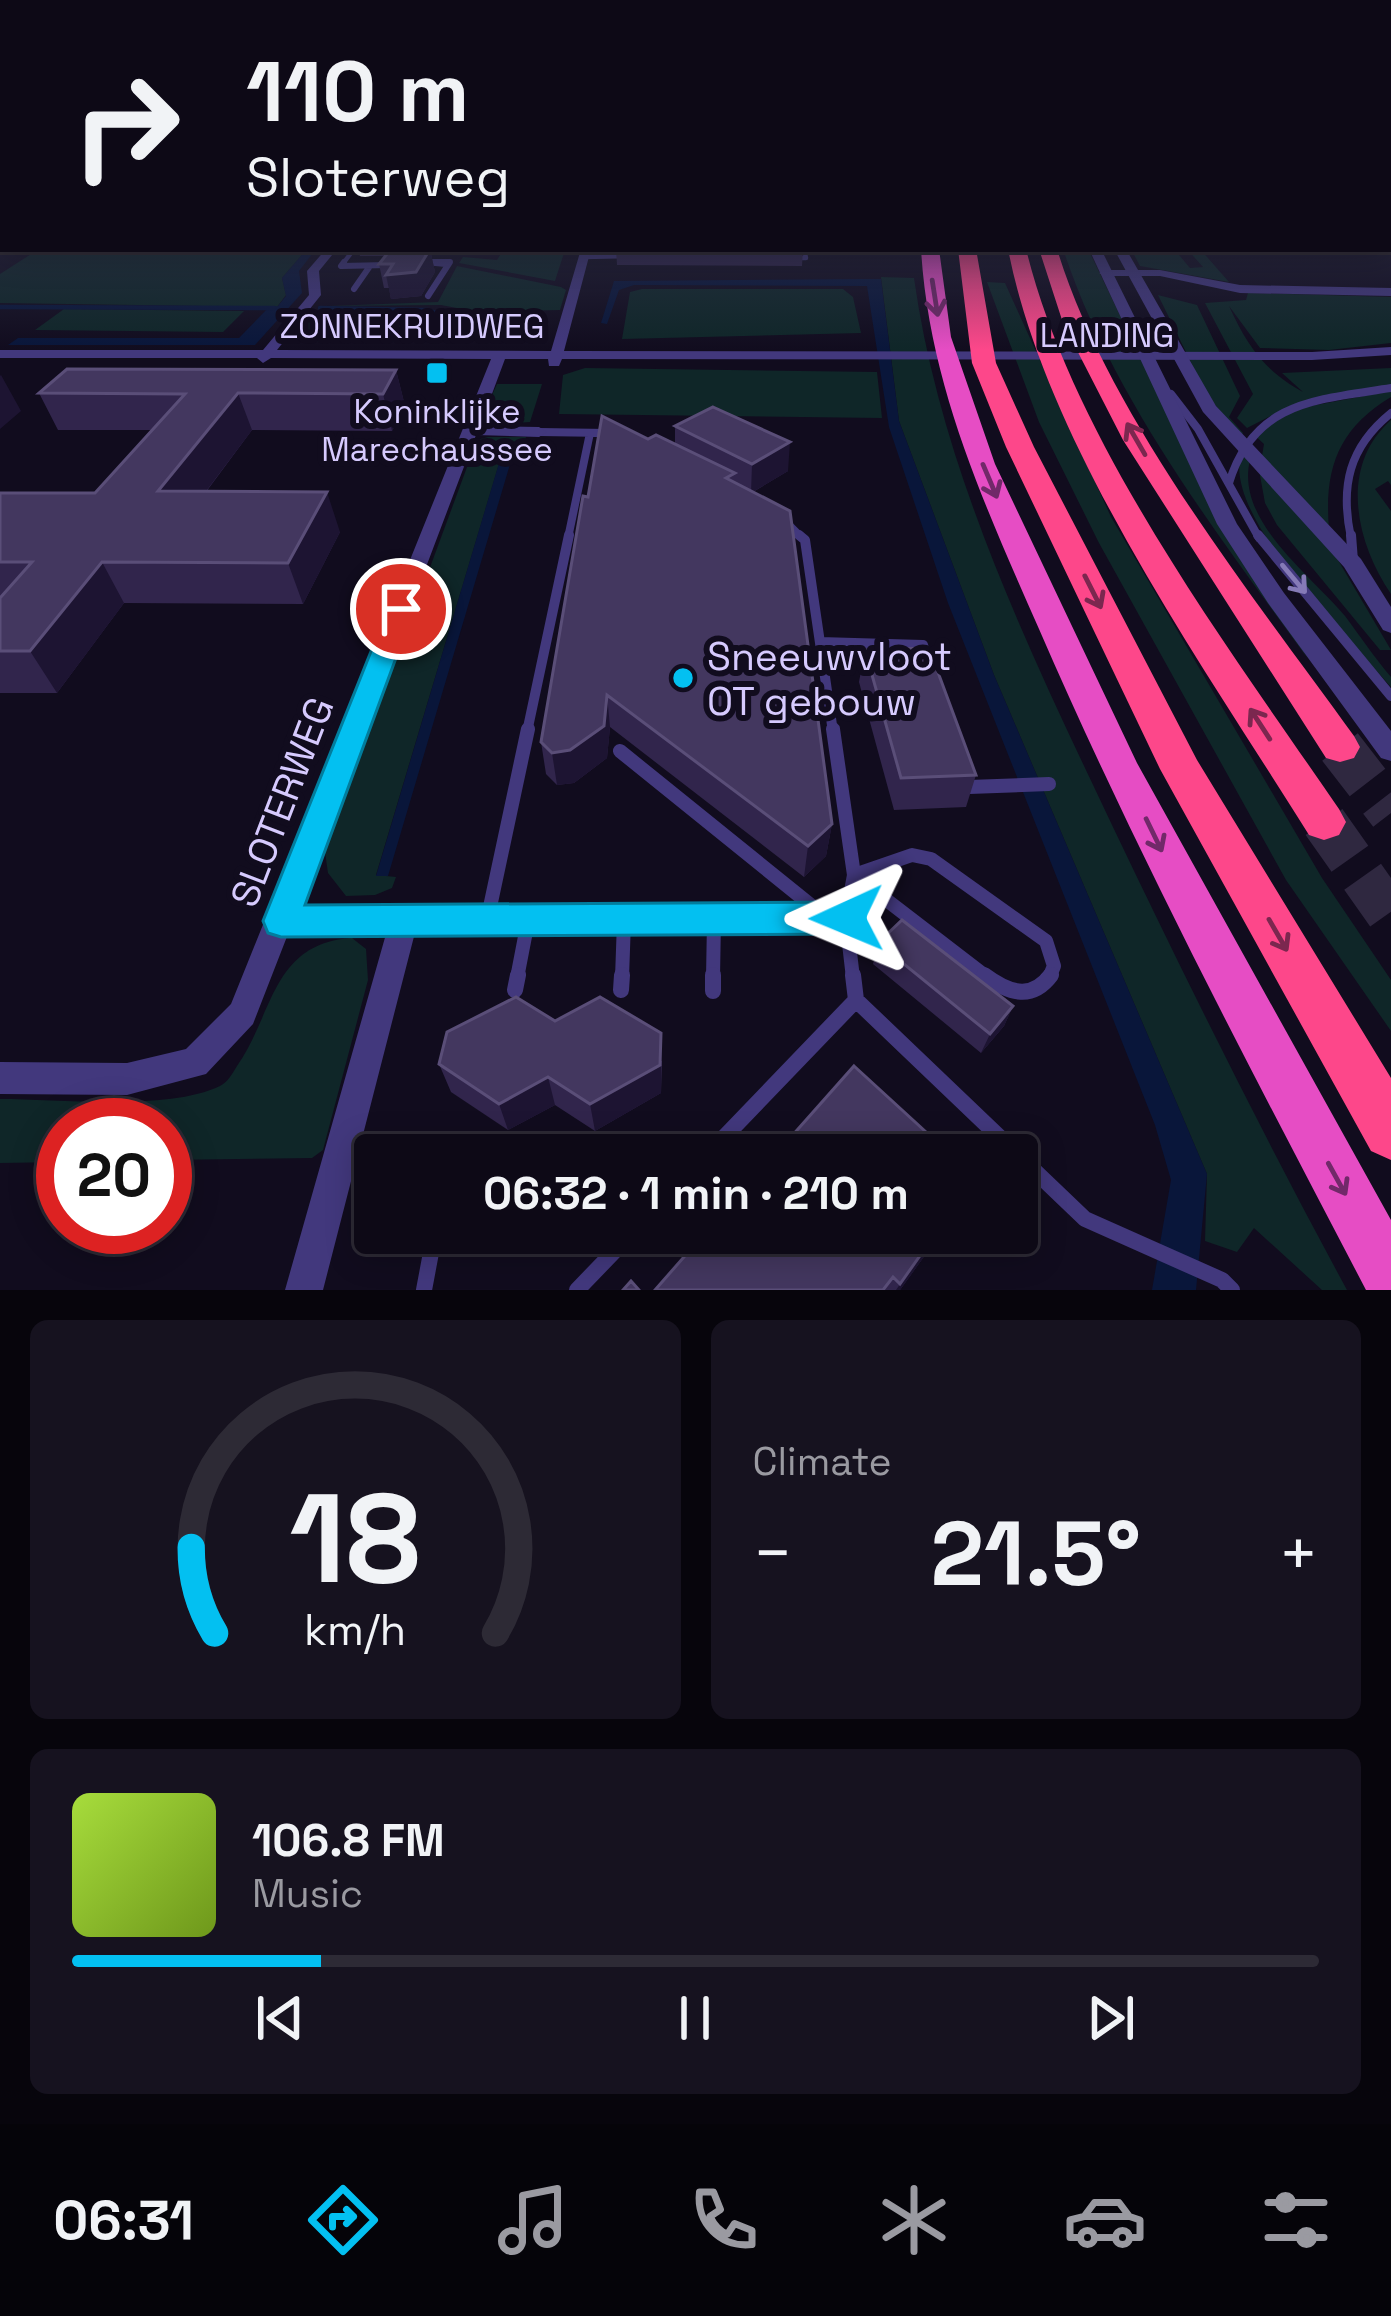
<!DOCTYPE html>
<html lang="en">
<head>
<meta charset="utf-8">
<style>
	body { margin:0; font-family:"Space Grotesk",sans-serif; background:#16121f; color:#f1f3f6; height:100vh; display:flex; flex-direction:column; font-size:45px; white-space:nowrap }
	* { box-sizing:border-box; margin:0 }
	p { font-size:39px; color:#9a9aa1 }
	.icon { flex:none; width:66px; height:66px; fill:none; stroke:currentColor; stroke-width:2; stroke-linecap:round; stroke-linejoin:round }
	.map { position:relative; height:1290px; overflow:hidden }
	.sheet { display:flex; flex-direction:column; gap:30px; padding:30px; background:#07050c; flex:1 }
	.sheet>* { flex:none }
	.banner { position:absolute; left:0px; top:0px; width:1392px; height:252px; box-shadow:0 6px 30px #0003,0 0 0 3px #2d2a35; background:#0d0916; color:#f1f3f6; overflow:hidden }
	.speed { position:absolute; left:36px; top:1098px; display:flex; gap:24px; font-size:60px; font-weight:700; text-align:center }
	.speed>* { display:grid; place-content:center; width:156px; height:156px; border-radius:50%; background:#0d0916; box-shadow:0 6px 30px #0003,0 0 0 3px #2d2a35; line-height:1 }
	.speed .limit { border:18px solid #d22; background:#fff; color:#111 }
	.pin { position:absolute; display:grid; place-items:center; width:102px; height:102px; color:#fff; margin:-51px; border:6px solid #fff; border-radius:50%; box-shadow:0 3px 12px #0007 }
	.me { position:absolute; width:132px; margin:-66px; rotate:269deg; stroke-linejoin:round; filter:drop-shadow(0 0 9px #0008) }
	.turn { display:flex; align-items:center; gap:42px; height:252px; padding:0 48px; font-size:54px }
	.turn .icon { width:156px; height:156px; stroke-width:2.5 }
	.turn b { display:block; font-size:84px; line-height:102px }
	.big { font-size:90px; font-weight:700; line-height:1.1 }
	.sheet .card { flex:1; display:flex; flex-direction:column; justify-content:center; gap:18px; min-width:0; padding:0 42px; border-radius:18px; background:#16121f }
	.sheet .dial { align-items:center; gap:0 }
	.dial svg { height:312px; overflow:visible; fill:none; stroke:#2d2a35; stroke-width:7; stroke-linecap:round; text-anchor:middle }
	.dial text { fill:#f1f3f6; stroke:none }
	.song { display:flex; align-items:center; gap:36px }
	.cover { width:144px; height:144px; border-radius:18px; background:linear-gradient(135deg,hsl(80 70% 55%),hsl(80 70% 35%)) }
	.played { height:12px; border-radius:6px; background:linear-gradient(90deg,#03c0f1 20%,#2d2a35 20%) }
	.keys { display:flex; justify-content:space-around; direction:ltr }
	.heat { display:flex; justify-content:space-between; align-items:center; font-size:66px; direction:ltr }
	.sheet .tiles { flex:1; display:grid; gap:30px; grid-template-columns:1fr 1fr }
	.card:last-child { grid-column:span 2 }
	.trip { position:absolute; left:354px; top:1134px; width:684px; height:120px; border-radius:12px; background:#0d0916; box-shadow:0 6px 30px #0003,0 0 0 3px #2d2a35; font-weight:700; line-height:120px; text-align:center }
	.dock { display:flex; height:192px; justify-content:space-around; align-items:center; background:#050409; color:#9a9aa1 }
	.dock .icon { width:84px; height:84px }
	.dock .selected { color:#03c0f1 }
	.dock b { font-size:54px; color:#f1f3f6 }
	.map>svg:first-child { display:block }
	.green { fill:#0f2628 }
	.water { fill:#09163a }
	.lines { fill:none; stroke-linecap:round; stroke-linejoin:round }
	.stream { stroke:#09163a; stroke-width:4.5 }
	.motorway-tunnel { stroke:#2f2840; stroke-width:45; stroke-dasharray:45 22; stroke-linecap:butt }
	.service-far5 { stroke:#42387d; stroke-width:4.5 }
	.service-far4 { stroke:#42387d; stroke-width:6 }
	.service-far3 { stroke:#42387d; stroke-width:8 }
	.service-far2 { stroke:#42387d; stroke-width:10 }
	.service-far1 { stroke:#42387d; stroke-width:14 }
	.service { stroke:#42387d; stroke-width:16 }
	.minor { fill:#42387d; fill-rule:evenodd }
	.tertiary { fill:#42387d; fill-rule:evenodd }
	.trunk { fill:#e64dc4; fill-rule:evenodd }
	.motorway { fill:#fd478a; fill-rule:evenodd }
	.wall { fill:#31254c }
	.shaded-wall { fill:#1d1432 }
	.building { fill:#43375f; stroke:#5a4e78; stroke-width:3 }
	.oneway { stroke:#712969 }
	.oneway2 { stroke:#7b274f }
	.oneway3 { stroke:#857ab7 }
	.route { fill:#03c0f1; stroke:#027d9d; stroke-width:3 }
	.poi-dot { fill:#03c0f1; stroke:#110c1e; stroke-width:4.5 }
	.labels { text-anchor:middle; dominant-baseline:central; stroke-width:12; stroke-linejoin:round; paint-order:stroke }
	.far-street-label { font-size:33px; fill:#d6cafe; stroke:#110c1e }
	.far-poi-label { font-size:33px; fill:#d6cafe; stroke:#110c1e }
	.poi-label { font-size:39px; fill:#d6cafe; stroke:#110c1e; text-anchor:start }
	.street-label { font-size:39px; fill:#d6cafe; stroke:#110c1e }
</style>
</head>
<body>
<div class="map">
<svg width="1391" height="1290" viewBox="0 0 1391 1290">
	<rect width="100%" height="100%" fill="#110c1e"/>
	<path class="green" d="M39,249H307L282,278L286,295L277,307L0,303V274Z
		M1063,249H1088L1197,475L1308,659C1216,532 1112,398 1063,249Z
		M1131,249H1174L1190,268L1203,267L1187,249H1200L1229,282L1140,266Z
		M565,250L555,281L459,263L463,257L497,260L502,252Z
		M457,266L561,287L566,290L560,310L478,312L441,305L327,306L438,302Z
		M881,277L914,278C941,470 1030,652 1112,825C1187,982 1264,1137 1347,1290H1322L1254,1228L1237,1252L1205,1241L1207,1174L994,675L899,421Z
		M987,282L1005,283L1111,517L1322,878L1391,980V1031L1286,880L1099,543L1039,422Z
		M642,289H843L853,297L861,333L622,339L630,292Z
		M1248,293L1391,297V343L1329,350L1260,348L1229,306C1247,345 1264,371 1303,392L1282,373L1391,368V386L1292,405L1247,428L1237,418L1253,394L1205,303L1246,300Z
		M1158,295L1197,305L1240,396L1229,417L1243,433L1240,437L1206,393Z
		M64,309L244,311L223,332L35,330Z
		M429,313L415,341L271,342L293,314Z
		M585,368L877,372L882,418L559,414L563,375Z
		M497,384H542L530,422L499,424L490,419L488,404Z
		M1391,391V397C1338,429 1324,469 1329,529L1261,462L1264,444L1253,434L1300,408Z
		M1391,420V485L1388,481L1375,489L1391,511V594C1355,541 1339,466 1391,420Z
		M488,437H526L524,444H505L376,875L396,877L392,888L375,895L346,896L328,873L325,852L477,440Z
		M1241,455L1250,460C1235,521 1311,575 1345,616C1360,636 1374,657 1391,677V687C1350,639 1223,517 1241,455Z
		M1259,470L1328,543L1391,650H1380L1277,525L1265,503Z
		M352,938L366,949L368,980L323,1150L312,1158L165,1160V1125H63V1162L0,1163V1099C59,1099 169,1111 220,1086C228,1082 232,1074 237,1066C274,1013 272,943 352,938Z"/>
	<path class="water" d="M307,249H316L299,271L302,293L255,345H8L18,338H239L269,307L278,306L286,296L282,278Z
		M865,279H881L899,421L994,675L1207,1174L1196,1290H1152L1171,1180L1155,1125L948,603L889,427L867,286L634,285L619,290L607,324L601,323L614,281Z
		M505,443L516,444L388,876H376Z"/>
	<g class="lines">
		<path class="stream" d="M0,307L274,308
			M320,308L427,310L466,323L523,324"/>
		<path class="motorway-tunnel" d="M1340,747L1391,813
			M1324,822L1391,917"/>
		<path class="service-far5" d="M584,257L629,256
			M791,258H806L804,249
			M418,262L448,265
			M342,265L354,249"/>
		<path class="service-far4" d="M344,262L341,266L388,265
			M418,262H450L428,296
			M354,289L370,266"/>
		<path class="service-far3" d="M1171,394L1198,429L1259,538
			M539,432L608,433
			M1229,483C1254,401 1316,400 1391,388
			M785,521L802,538
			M568,538L590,433
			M1351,538C1340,486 1349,447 1391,413"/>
		<path class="service-far2" d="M799,535L805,540L833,732
			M1258,535L1391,696
			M1351,535L1353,561
			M820,642L923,645L927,658
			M527,732L569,535"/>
		<path class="service-far1" d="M833,729L854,875L846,918L853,978
			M620,751L828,919
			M966,778L969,787L1049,784
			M406,921L846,918
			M487,921L528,729
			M517,978L528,921
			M622,978L624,921
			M713,978L714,920
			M988,978L854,875L912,855L931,859L1046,941L1054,966L1049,978"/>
		<path class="service" d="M984,975C1007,992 1031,1002 1051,975
			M515,990L518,975
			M621,990L622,975
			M713,991V975
			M856,1000L1085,1219L1222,1280L1232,1290
			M707,1155L856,1000L853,975
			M424,1290L433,1242
			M577,1290L632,1233"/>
		<path class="minor" d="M326,249H337L319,271L321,295L277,350L551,351L581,249H591L564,351L1312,352L1391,347V355L1312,360L562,359L559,366H549L548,359H505L480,426L539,427L547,432L539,437L476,435L297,908H404L414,912L418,921L323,1290H285L386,934H288L253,1024L206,1074L127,1095L0,1094V1062L127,1063L186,1049L231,1004L491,359L271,358L263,363L257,358H0V350H263L309,295L307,271Z
			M1160,270L1240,285L1391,288V296L1240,293L1160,276H1105L1099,273L1105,270Z"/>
		<path class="tertiary" d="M1089,249H1101L1237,524L1284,593L1391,731V761L1381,758L1268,603L1217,524Z
			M1114,249H1126L1216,406L1361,559L1391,607V633L1383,630L1344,567L1203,412Z"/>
		<path class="trunk" d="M921,249H939L951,337L995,464L1137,763L1391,1220V1290H1366C1252,1072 1137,855 1039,629C985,506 929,385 921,249Z"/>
		<path class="motorway" d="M958,249H976L996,363L1034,447L1197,760L1391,1078V1160L1371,1151L1160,769L1006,447L972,363Z
			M1008,249H1026C1073,441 1228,647 1339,809L1346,822L1339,835L1324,840L1309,835C1203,665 1046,445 1008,249Z
			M1039,249H1057C1107,414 1253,596 1354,736L1360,747L1354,758L1340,762L1326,758L1123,440L1063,323Z"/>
	</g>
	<path class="wall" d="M358,249H430L435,272L421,296L391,299L389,288H384L379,264L386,256H360Z
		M495,249H524V251H495Z
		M616,249H803L802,266L617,265Z
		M396,370L405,406L392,431L252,430L206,492L340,532L303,604L124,603L57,693H0V493H95L151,430H58L39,393Z
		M675,426L788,471L753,492L832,824L826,856L804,877L610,727L607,758L574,783L557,785L546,774L541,742L588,497L648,439L675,444Z
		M865,650L976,775L966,807L894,810L859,682Z
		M878,943L1013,1006L1004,1026L981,1053L873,964Z
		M555,1021L662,1061L661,1093L595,1131L555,1105L508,1130L451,1092L439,1064Z
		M941,1233L900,1290H655Z"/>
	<path class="shaded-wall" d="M430,249L435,272L421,296L391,299L386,275Z
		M396,370L405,406L392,431L383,394Z
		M1,375L21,411L0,429V376Z
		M238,393L252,430L176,531L158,491Z
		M790,442L788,471L751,493L752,464Z
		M327,492L340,532L303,604L288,563Z
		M102,562L124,603L57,693L30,651Z
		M607,695L610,727L607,758L574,783L557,785L552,753Z
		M832,824L826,856L804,877L808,846Z
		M1013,1006L1004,1026L981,1053L990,1034Z
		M661,1033V1093L595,1131L590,1104Z
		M548,1077L555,1105L508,1130L499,1104Z
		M936,1233H941L900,1290H896Z"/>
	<path class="building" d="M391,249H430L416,272L386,275L393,264H379Z
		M67,369L396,370L383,394L238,393L158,491L327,492L288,563L102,562L30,651H0V598L32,562H0V493H95L185,394L39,393Z
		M713,407L790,442L752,464L675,426Z
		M602,416L648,439L656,435L735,473L726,478L790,511L832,824L808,846L607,695L604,726L570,750L552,753L541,742L583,496L588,497Z
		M929,648L976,775L901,778L865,650Z
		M902,920L1013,1006L990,1034L878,943Z
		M516,997L555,1021L600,997L661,1033L660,1065L590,1104L548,1077L499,1104L439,1064L447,1032Z
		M854,1066L951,1155H775Z
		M705,1233H936L900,1284L893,1277L883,1290H655Z
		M631,1281L639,1290H623Z"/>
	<defs><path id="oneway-shaft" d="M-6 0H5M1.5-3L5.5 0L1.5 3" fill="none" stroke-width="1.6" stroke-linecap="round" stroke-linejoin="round" transform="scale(3)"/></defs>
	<g class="oneway">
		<use href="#oneway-shaft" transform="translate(935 298) rotate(81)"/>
		<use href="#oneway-shaft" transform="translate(990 481) rotate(67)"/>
		<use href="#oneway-shaft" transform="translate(1154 835) rotate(64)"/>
		<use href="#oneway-shaft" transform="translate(1337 1179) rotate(61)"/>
	</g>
	<g class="oneway2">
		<use href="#oneway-shaft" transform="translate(1136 439) rotate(-120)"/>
		<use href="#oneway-shaft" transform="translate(1093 592) rotate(63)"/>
		<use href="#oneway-shaft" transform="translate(1260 724) rotate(-123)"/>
		<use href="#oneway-shaft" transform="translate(1278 935) rotate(60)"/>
	</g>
	<use class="oneway3" href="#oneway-shaft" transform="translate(1294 579) rotate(50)"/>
	<linearGradient id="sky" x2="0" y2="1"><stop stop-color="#090710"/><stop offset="0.48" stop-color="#32344c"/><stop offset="1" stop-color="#32344c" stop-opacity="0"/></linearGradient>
	<rect width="1391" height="350" fill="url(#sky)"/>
	<path class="route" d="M401,600L414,609L305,905L847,902L859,907L865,918L859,930L847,934L281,937L268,933L263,921L388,609Z"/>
	<g class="poi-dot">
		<rect x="425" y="361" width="24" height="24" rx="6"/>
		<circle cx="683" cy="678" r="12"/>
	</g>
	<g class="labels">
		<g class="far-street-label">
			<text x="412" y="327">ZONNEKRUIDWEG</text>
			<text x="1107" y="336">LANDING</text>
		</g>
		<g class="far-poi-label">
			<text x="437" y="412">Koninklijke<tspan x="437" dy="38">Marechaussee</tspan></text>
		</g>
		<g class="poi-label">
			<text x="707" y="656">Sneeuwvloot<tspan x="707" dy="45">OT gebouw</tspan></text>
		</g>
		<g class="street-label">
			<text transform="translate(282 802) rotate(-69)">SLOTERWEG</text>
		</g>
	</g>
</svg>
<div class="speed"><div class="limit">20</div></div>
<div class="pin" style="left:401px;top:609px;background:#d93025"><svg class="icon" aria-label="arrive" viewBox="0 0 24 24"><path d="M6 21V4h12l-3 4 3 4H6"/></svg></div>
<svg class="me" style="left:847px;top:918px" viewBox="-20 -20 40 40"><path d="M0-17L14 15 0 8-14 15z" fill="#03c0f1" stroke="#fff" stroke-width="4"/></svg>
<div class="trip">06:32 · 1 min · 210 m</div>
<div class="banner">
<div class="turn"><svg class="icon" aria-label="right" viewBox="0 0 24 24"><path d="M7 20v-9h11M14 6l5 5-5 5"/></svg><div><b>110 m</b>Sloterweg</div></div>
</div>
</div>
<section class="sheet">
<div class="tiles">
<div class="card dial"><svg viewBox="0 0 100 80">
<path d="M14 69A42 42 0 1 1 86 69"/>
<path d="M14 69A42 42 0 0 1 8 47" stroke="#03c0f1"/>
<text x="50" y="56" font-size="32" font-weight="700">18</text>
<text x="50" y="72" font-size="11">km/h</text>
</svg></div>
<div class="card"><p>Climate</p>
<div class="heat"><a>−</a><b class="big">21.5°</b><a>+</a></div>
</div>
<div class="card">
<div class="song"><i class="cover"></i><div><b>106.8 FM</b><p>Music</p></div></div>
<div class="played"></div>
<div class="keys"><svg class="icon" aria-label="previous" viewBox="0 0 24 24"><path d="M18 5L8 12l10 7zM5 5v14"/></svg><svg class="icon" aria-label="pause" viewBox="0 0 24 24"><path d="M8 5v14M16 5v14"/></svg><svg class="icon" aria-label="next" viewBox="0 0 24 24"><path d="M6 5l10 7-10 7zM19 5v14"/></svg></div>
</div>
</div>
</section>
<nav class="dock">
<b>06:31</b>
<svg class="icon selected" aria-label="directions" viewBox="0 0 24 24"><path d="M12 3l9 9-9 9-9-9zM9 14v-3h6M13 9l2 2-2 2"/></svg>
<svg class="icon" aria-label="music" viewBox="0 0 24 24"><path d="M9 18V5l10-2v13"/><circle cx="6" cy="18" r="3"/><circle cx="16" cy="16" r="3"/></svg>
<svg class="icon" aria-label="phone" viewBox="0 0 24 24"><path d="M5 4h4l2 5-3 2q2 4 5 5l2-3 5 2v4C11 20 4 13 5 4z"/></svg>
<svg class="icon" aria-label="climate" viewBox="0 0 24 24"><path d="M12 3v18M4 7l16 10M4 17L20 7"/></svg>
<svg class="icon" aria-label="car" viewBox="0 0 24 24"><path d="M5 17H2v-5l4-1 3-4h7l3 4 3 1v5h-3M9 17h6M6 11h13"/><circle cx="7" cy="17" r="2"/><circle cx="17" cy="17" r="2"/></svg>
<svg class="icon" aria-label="filters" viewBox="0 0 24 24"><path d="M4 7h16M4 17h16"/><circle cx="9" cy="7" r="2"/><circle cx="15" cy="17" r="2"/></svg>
</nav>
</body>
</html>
